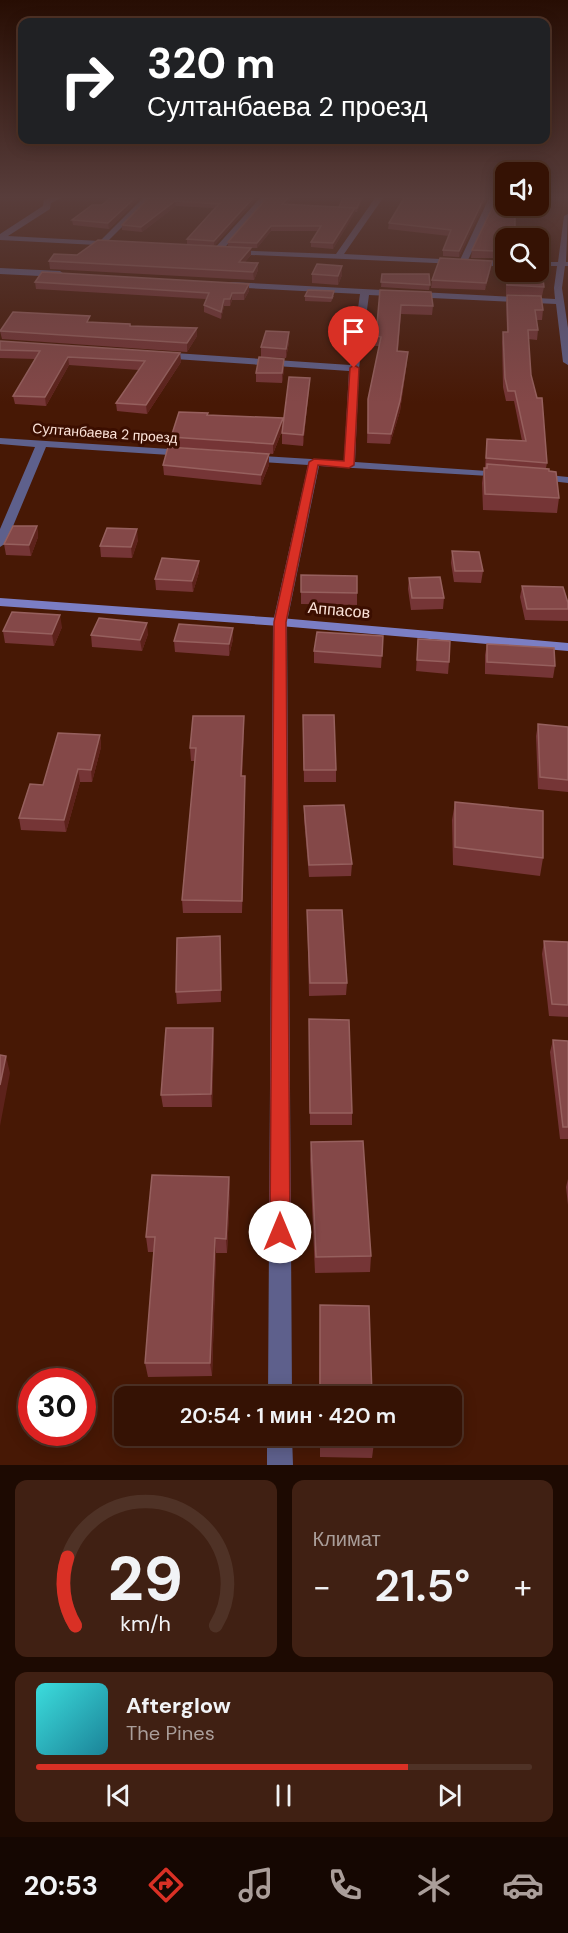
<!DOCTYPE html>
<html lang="ru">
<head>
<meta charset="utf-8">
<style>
	body { margin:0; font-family:"DM Sans",sans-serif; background:#402013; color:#f1f3f6; height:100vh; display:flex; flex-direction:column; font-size:22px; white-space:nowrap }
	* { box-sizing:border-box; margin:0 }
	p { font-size:20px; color:#aa9e9a }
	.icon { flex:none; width:33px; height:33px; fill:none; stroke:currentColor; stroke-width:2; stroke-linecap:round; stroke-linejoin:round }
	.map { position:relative; height:1465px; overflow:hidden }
	.panel { display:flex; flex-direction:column; gap:15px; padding:15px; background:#1d0a02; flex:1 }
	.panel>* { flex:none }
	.guide { position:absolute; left:18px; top:18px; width:532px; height:126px; border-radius:12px; box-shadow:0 3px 15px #0003,0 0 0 2px #4f3226; background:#202124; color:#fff; overflow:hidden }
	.buttons { position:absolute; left:495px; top:162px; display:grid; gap:12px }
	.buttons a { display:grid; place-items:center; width:54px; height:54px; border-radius:12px; background:#351204; box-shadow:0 3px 15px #0003,0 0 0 2px #4f3226; font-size:30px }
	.speed { position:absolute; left:18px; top:1368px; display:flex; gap:12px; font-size:30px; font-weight:700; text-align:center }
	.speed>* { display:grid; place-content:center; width:78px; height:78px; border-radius:50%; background:#351204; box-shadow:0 3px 15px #0003,0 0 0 2px #4f3226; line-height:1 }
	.speed .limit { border:9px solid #d22; background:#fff; color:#111 }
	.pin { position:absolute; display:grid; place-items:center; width:51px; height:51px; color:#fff; margin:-62px -26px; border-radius:50% 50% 50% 0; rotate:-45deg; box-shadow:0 0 6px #0007 }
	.pin .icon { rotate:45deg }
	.me { position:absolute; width:66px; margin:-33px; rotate:0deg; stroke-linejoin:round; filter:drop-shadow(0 0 4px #0008) }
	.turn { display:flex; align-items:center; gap:21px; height:126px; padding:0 30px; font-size:27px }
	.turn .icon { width:78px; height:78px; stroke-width:2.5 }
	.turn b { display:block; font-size:42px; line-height:51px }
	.big { font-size:45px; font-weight:600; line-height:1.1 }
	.panel .widget { flex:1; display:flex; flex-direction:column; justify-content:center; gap:9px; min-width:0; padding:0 21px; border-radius:12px; background:#402013 }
	.panel .dial { align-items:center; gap:0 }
	.dial svg { height:156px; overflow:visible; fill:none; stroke:#4f3226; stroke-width:7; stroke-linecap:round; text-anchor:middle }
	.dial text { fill:#f1f3f6; stroke:none }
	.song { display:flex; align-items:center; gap:18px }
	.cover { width:72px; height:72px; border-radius:9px; background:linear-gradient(135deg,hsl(180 70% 55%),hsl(190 70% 35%)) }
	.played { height:6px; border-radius:3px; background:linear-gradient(90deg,#d93025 75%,#4f3226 75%) }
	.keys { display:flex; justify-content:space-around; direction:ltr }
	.heat { display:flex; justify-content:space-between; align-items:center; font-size:33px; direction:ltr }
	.panel .tiles { flex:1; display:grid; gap:15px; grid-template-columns:1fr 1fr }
	.widget:last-child { grid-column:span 2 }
	.trip { position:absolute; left:114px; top:1386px; width:348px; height:60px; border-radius:12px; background:#351204; box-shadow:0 3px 15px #0003,0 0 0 2px #4f3226; font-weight:600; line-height:60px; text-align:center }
	.tabs { display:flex; height:96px; justify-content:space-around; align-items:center; background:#150702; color:#aa9e9a }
	.tabs .icon { width:42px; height:42px }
	.tabs .current { color:#d93025 }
	.tabs b { font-size:27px; color:#f1f3f6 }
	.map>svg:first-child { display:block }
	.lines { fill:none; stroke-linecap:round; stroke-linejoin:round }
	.street { fill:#5e608c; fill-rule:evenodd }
	.secondary { fill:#7b7ec4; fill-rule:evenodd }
	.wall { fill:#753536 }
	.shaded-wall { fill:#5d221b }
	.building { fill:#844848; stroke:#96605e; stroke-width:1.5 }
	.route { fill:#d93025; stroke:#8d1f18; stroke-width:1.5 }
	.labels { text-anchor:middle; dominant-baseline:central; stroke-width:6; stroke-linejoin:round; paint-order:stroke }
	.far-street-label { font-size:14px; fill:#fce3d9; stroke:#3b0e00 }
	.street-label { font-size:16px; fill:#fce3d9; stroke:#3b0e00 }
</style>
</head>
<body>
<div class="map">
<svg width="568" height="1465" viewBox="0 0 568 1465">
	<rect width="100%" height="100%" fill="#471805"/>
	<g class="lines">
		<path class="street" d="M51,198H61L51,203L50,209L8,236L100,241L143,198H151L108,241L116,242V246L0,240V234L43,206L44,200Z
			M260,198H268L220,253H214V249Z
			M375,198H383L344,254L460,260L489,198H497L468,260L506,261V266H462L458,264L230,254L226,252L230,250L336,254Z
			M568,214L566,262H568V266H565L562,288L568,328V365L563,362L556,304L369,295L359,368L355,462L502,472L508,475L506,477L319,466L287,622L292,1396H268L273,622L308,465L248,461L242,458L248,455L344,461L349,371L160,358L155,355L160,352L350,365L360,294L227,287L226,285L230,282L555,299L554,288L557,266H538V262H558L564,216Z
			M0,268L60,271L64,274L60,277L0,274Z
			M0,438L185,450L190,453L185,456L46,447L6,543L0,547V529L35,447L0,444Z
			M538,474L568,477V483L534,479L532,477Z
			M267,1436H292L293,1465H267Z"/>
		<path class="secondary" d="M0,598L280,618L568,643V651L280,626L0,606Z"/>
	</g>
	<path class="wall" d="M110,198H140L109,229L73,225L72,220L102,205Z
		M149,198H257L214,246L187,244V239L214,208L176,206L142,232L122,230V225Z
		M343,198H363L357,212H355L333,249L311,247V242L318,231H271L257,248H251V255L245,262L258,263V270L254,280L50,269L49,261L77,255L228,247V242L286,205L339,207Z
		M404,198H486L485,201L459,257L443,256V250L449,236L388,229L389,223Z
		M497,198L515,234L514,238H506V241H499L494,258H471L472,250Z
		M492,261L491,268L485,290L431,288L432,280Z
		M342,266V275L338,285L312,283V274Z
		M506,272L544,287L542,296L506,294Z
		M382,274L430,285L429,290L381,287Z
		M35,282L249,291L244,300H232L230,306H224L221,319L204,312V305L206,299L36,289Z
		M380,290L433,306L432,315L401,314L398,351L407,362L400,411L390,444L367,443L368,409L379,346H375Z
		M507,295L543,310L542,320H536L538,330L537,340L528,339L531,375L547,463L546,468L549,471L559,498L557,513L483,510L482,483L484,468H485L487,439L522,441L514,401H506L503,387L502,342L503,332H507L506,304Z
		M305,296H334L331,302L305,301Z
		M91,322L130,324L131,326L197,328V336L187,352L2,339L0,331Z
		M289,332V342L286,358L261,357V347Z
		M0,341L180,353L181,362L147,414L117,411L116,403L139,370L69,365L46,406L15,404L13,396L35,359L0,358Z
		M284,369L282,383L256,382V373Z
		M309,388L303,446L282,444V433Z
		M208,413V415L283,428L273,454L172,447L171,437Z
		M269,454V465L261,485L164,475L163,465Z
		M37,526L38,537L31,556L6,555L4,544Z
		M138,540L132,558L101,557L100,546Z
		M452,551L483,571L481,583L454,582L451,563Z
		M199,561V572L193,592L156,590L155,579Z
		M301,575L357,593V605L301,604Z
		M409,578L444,598L443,609L411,610L408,589Z
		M522,586L568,603V621L525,620L520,597Z
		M62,627L54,646L5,643L3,631Z
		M233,628V639L229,656L175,652L174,641Z
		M148,634L142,651L92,647L91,635Z
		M383,636L381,668L314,663V651Z
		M418,639L449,662L448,674L416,671Z
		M487,644L555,666L553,678L485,674V655Z
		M538,724L568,727V792L538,789L536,736Z
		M303,727L336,770V782H304Z
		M244,728L242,776H245V789L242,913H183L182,900L195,761H191L190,748Z
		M100,735L101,747L92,782H80L66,832L21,830L19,818L43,785Z
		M455,802L543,858L540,876L453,865L452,820Z
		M304,806L352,864L351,876L309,877L304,819Z
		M307,910L347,983L346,995L309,996Z
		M220,936L221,1002L177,1004L176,992Z
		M544,941L568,942V1017L549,1016L542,954Z
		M309,1032L352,1113V1125H310Z
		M214,1040L212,1107H163L161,1095Z
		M553,1040L568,1041V1139H560L550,1052Z
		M311,1142L371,1256L370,1272L315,1273L310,1160Z
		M229,1177L230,1192L227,1253H216L212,1376L148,1377L145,1363L154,1252H148L146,1237Z
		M568,1179V1205L566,1187Z
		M320,1305L372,1396H319Z
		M320,1436H374V1443L372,1458L320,1457Z"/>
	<path class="shaded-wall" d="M135,198H140L109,229L108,223Z
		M253,198H257L214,246V241Z
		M288,198H293L282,209V204Z
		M361,198H363L357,212V208Z
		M484,198H486L485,201L459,257V251Z
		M175,201L176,206L142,232L141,227Z
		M355,208V213L333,249V243Z
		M271,226V231L257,248V243Z
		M500,234L499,241L494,258L495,251Z
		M251,248V255L239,269V262Z
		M492,261L491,268L485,290L486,283Z
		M258,263V270L254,280L253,272Z
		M342,266V275L338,285V276Z
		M249,284V291L244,300V293Z
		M232,293V300L230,306V299Z
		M224,299V306L221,319V312Z
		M197,328V336L187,352V343Z
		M289,332V342L286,358V349Z
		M408,352L400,411L390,444L391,434Z
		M180,353L181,362L147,414L146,405Z
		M68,357L69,365L46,406L45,397Z
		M284,359V369L282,383V373Z
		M310,378L309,388L303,446V435Z
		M283,418V428L273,454V444Z
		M269,454V465L261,485V475Z
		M37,526L38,537L31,556L29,545Z
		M137,529L138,540L132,558L131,547Z
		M199,561V572L193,592L192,581Z
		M60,615L62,627L54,646L52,634Z
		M147,623L148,634L142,651L140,640Z
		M233,628V639L229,656V644Z
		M244,716V728L242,789L241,776Z
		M100,735L101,747L92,782L91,770Z
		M78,769L80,782L66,832L64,820Z
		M245,776V789L242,913V901Z
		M213,1028L214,1040L212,1107L211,1094Z
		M6,1056L10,1073L0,1126V1085Z
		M229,1177L230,1192L227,1253L226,1239Z
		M215,1238L216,1253L212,1376L210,1363Z"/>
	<path class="building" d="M110,198H135L108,223L72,220L92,205H102Z
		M149,198H253L214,241L187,239L219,204L175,201L141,227L122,225Z
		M267,198H288L282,204L355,208L333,243L311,242L321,226H271L257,243L228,242Z
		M343,198H361L357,208L339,207Z
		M404,198H484L459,251L443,250L451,230L389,223Z
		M497,198H506V206H515V234H500L495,251L472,250Z
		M98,240L251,248L239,262L258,263L253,272L49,261L54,254L77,255Z
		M440,258L492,261L486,283L432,280Z
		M317,264L342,266L338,276L312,274Z
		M538,270L542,271L544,287L507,285L506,272H538Z
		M42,272L249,284L244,293H232L230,299H224L221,312L204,305L209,293L35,282Z
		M382,274H429L430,285L381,282Z
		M308,290L334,291L332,298L305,296Z
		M380,290L431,292L433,306L401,305L397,351L408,352L400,401L391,434L368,433V399L381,337L376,336Z
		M507,295L541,296L543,310H535L538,330H528L531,375L537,398H542L547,463L486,458L487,439L526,441L515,391H508L505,378L503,332H508Z
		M13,312L90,316L87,322L130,324V326L197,328L187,343L0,331Z
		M266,331L289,332L286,349L261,347Z
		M0,341L180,353L146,405L116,403L145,361L68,357L45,397L13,396L40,351L0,350Z
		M259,357L284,359L282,373H256Z
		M289,377L310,378L303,435L282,433Z
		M179,412L208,413L207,415L283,418L273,444L171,437Z
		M168,447L269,454L261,475L163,465Z
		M487,464L549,469V471L556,472L559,498L485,494L484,468H487Z
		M13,526H37L29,545L4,544Z
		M107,528L137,529L131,547L100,546Z
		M452,551L479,552L483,571H455Z
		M162,558L199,561L192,581L155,579Z
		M301,575L357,576V593L301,592Z
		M440,577L444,598H412L409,578Z
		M522,586L563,587L568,603V609H527Z
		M12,612L60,615L52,634L3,631Z
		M99,618L147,623L140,640L91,635Z
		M179,624L233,628L229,644L174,641Z
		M317,632L383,636L382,656L314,651Z
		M418,639L450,641L449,662L417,660Z
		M487,644L554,648L555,666L487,662Z
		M303,715H334L336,770H304Z
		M193,716H244L241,776H245L242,901L182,900L196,748H190Z
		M538,724L568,727V780L540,777Z
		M58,733L100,735L91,770L78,769L64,820L19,818L30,784L43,785Z
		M455,802L543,811V858L455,847Z
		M344,805L352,864L309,865L304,806Z
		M307,910H342L347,983H310Z
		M220,936L221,990L176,992L177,938Z
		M544,941L568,942V1005L552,1004Z
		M309,1019L349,1020L352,1113H310Z
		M166,1028H213L211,1094L161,1095Z
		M553,1040L568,1041V1127H563Z
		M0,1055L6,1056L0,1085Z
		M363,1141L371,1256L316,1257L311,1142Z
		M152,1175L229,1177L226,1239L215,1238L210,1363H145L155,1237H146Z
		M320,1305L369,1306L372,1396H320Z
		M320,1436H374V1443L320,1442Z"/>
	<linearGradient id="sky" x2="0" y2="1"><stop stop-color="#270d03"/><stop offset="0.49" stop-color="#583d3b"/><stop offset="1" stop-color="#583d3b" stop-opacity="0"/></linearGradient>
	<rect width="568" height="403" fill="url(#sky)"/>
	<path class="route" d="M354,365L359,368L354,465L349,468L318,465L286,622L290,1232L287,1239L280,1242L272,1239L270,1232L274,622L309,462L314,459L344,461L350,368Z"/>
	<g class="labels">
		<g class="far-street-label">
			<text transform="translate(105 433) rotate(4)">Султанбаева 2 проезд</text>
		</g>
		<g class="street-label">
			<text transform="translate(339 610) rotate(5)">Аппасов</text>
		</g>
	</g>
</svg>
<div class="buttons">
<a><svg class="icon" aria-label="sound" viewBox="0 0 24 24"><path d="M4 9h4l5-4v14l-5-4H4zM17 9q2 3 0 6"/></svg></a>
<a><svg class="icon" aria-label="search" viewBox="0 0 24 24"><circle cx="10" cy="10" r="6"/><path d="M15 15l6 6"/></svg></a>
</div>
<div class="speed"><div class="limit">30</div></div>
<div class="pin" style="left:354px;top:368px;background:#d93025"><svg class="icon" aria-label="arrive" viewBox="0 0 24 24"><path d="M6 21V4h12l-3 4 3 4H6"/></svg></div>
<svg class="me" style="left:280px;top:1232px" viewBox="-20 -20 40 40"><circle r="19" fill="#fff"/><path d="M0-13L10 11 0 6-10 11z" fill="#d93025"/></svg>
<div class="trip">20:54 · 1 мин · 420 m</div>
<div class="guide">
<div class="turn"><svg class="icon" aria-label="right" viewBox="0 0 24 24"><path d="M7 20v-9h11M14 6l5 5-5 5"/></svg><div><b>320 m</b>Султанбаева 2 проезд</div></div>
</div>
</div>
<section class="panel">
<div class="tiles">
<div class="widget dial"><svg viewBox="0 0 100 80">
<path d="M14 69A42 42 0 1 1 86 69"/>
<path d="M14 69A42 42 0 0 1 10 34" stroke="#d93025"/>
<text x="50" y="56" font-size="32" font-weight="700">29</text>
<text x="50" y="72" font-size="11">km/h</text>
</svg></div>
<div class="widget"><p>Климат</p>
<div class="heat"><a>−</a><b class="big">21.5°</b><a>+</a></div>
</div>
<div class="widget">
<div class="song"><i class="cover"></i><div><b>Afterglow</b><p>The Pines</p></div></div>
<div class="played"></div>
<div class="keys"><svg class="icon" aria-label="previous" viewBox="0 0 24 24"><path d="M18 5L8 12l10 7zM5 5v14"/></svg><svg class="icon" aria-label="pause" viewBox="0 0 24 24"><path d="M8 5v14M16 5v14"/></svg><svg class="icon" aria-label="next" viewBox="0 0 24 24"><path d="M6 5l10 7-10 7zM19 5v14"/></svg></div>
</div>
</div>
</section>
<nav class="tabs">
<b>20:53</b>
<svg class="icon current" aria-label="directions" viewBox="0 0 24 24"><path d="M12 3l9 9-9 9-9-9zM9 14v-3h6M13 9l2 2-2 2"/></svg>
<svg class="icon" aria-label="music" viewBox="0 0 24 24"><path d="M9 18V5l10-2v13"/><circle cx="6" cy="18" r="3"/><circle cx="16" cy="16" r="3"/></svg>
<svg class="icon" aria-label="phone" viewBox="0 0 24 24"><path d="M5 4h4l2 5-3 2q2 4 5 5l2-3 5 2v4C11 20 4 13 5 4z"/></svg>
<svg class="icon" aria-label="climate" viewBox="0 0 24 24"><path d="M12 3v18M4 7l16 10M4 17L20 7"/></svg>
<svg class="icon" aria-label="car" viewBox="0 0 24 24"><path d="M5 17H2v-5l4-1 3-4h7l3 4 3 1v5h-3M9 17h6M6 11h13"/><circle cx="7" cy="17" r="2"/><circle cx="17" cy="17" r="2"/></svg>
</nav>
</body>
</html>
